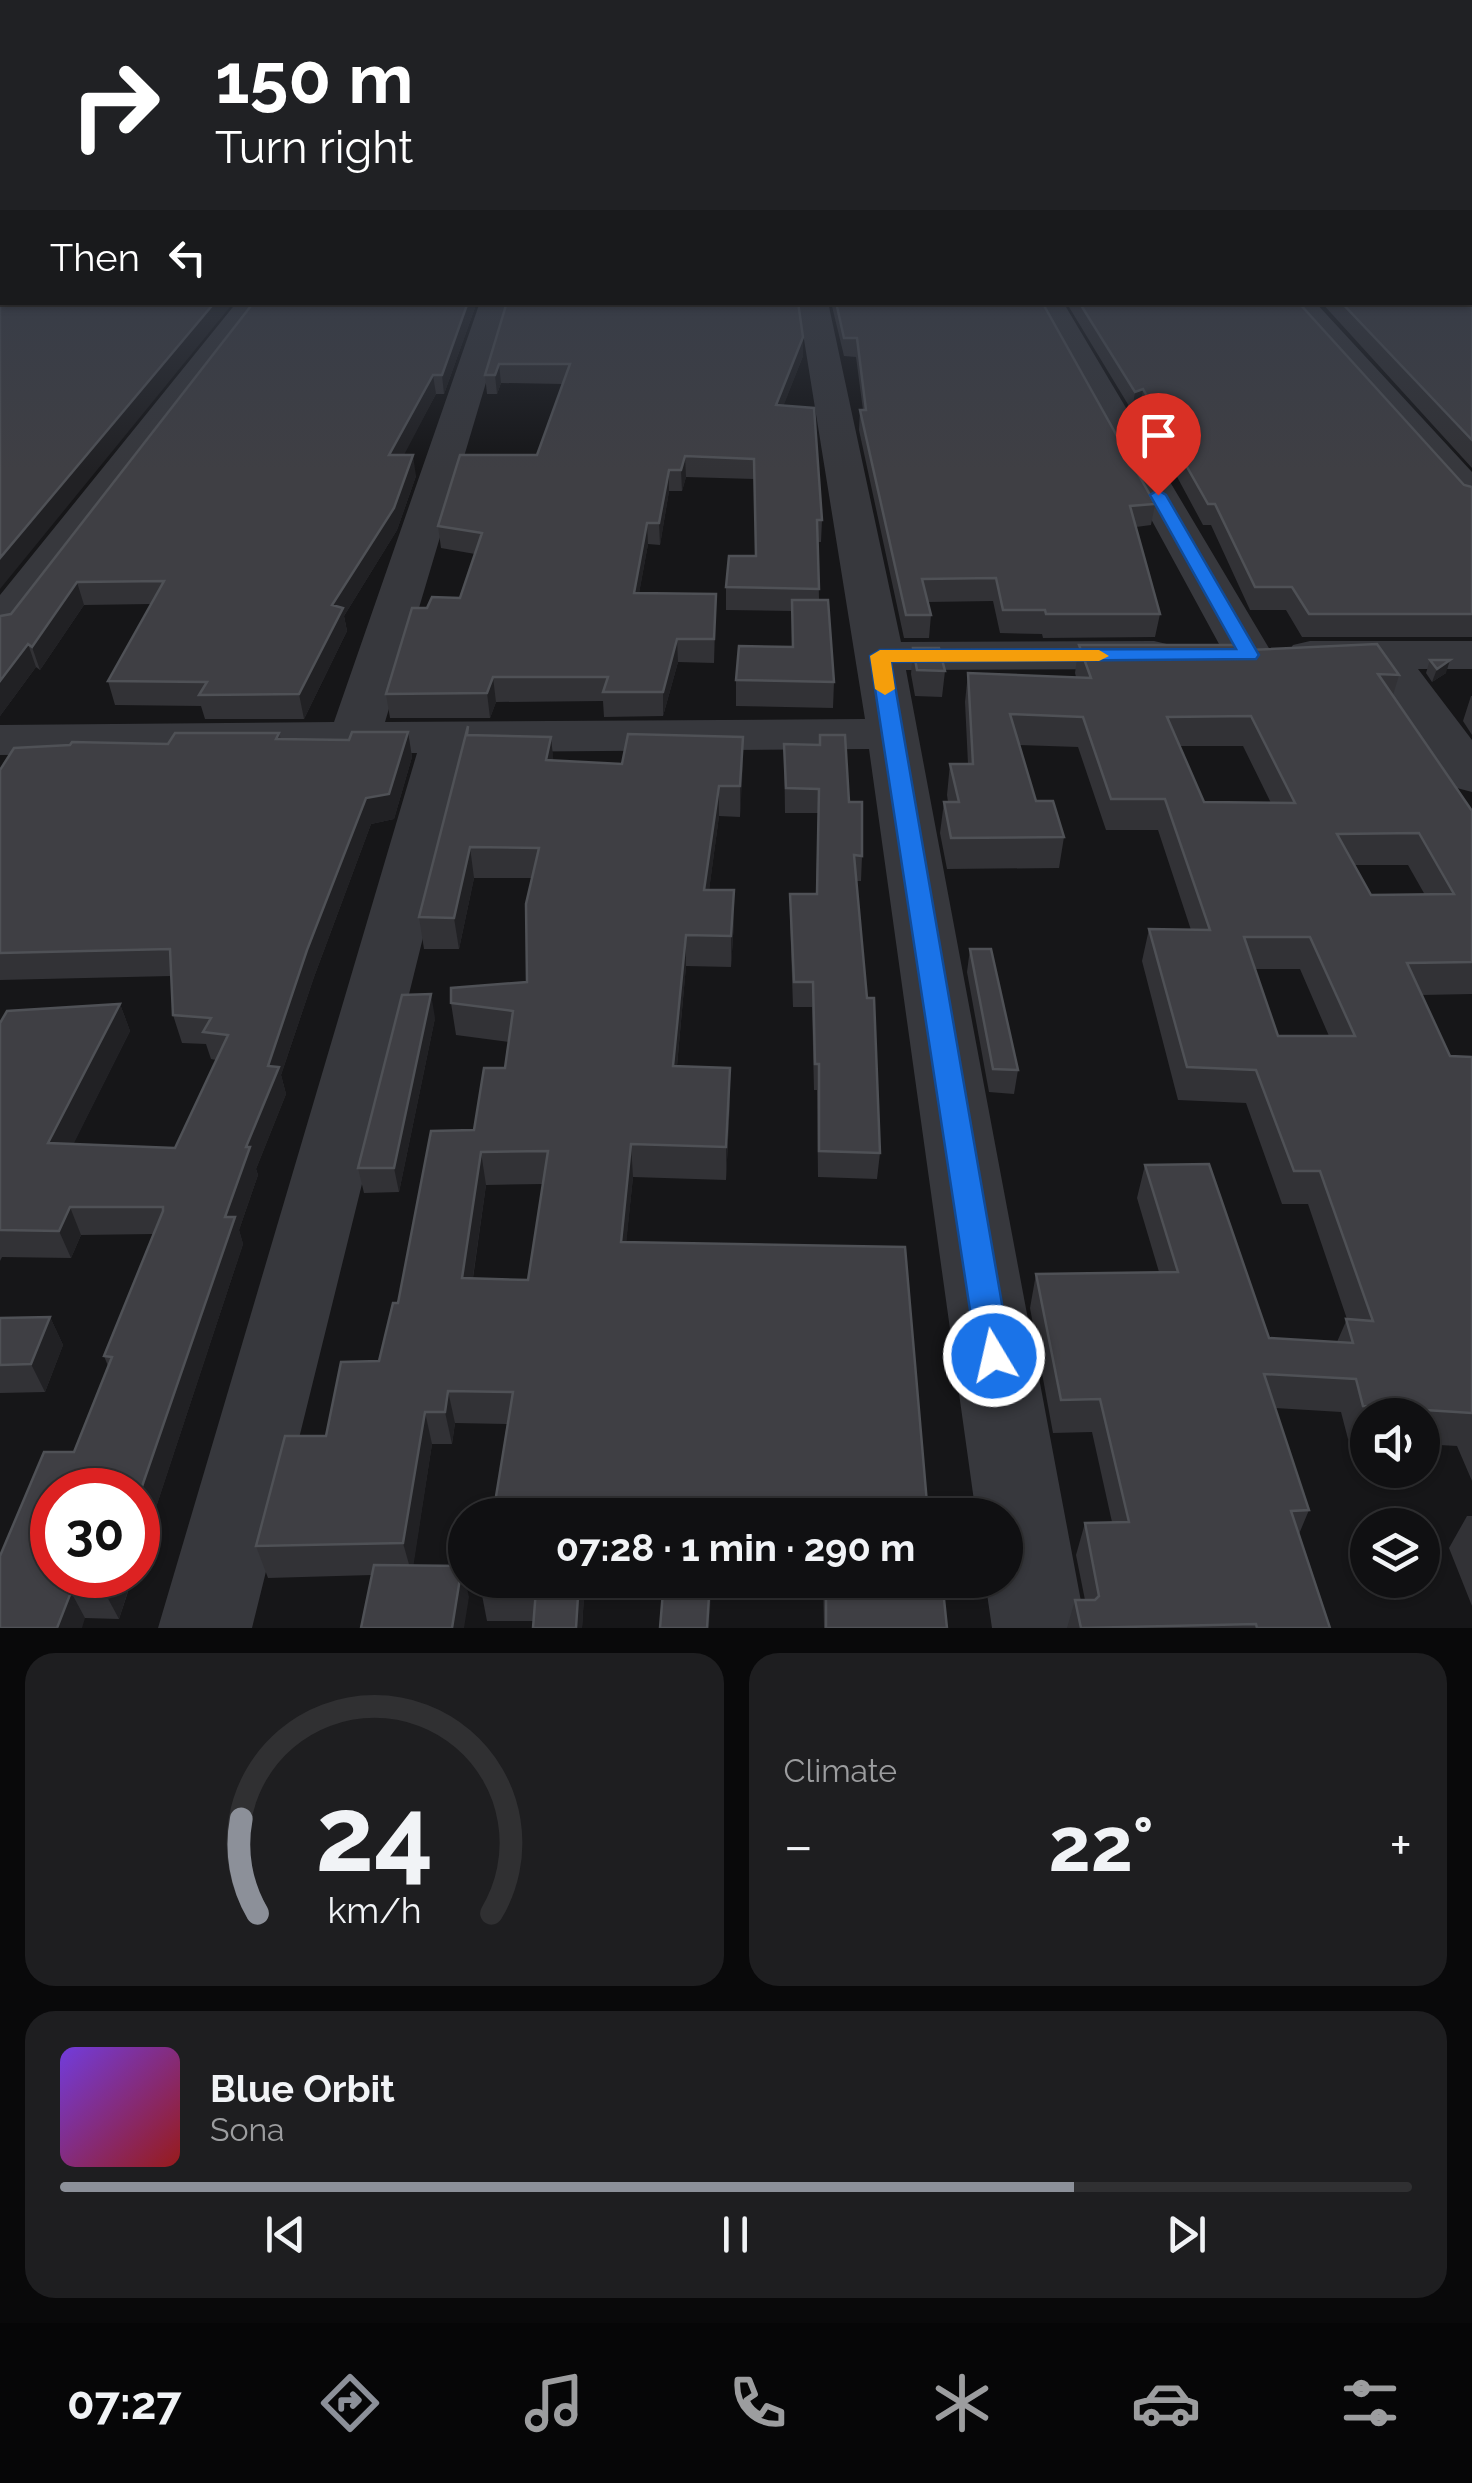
<!DOCTYPE html>
<html lang="en">
<head>
<meta charset="utf-8">
<style>
	body { margin:0; font-family:Raleway,sans-serif; background:#1e1e20; color:#f1f3f6; height:100vh; display:flex; flex-direction:column; font-size:38px; white-space:nowrap }
	* { box-sizing:border-box; margin:0 }
	p { font-size:32px; color:#9c9d9f }
	.icon { flex:none; width:55px; height:55px; fill:none; stroke:currentColor; stroke-width:2; stroke-linecap:round; stroke-linejoin:round }
	.map { position:relative; height:1628px; overflow:hidden }
	.sheet { display:flex; flex-direction:column; gap:25px; padding:25px; background:#09090a; flex:1 }
	.sheet>* { flex:none }
	.banner { position:absolute; left:0px; top:0px; width:1472px; height:305px; box-shadow:0 2px 8px #0004,0 0 0 2px #303032; background:#202124; color:#fff; overflow:hidden }
	.fabs { position:absolute; left:1350px; top:1398px; display:grid; gap:20px }
	.fabs a { display:grid; place-items:center; width:90px; height:90px; border-radius:50%; background:#101012; box-shadow:0 2px 8px #0004,0 0 0 2px #303032; font-size:50px }
	.speed { position:absolute; left:30px; top:1468px; display:flex; gap:20px; font-size:50px; font-weight:700; text-align:center }
	.speed>* { display:grid; place-content:center; width:130px; height:130px; border-radius:50%; background:#101012; box-shadow:0 2px 8px #0004,0 0 0 2px #303032; line-height:1 }
	.speed .limit { border:15px solid #d22; background:#fff; color:#111 }
	.pin { position:absolute; display:grid; place-items:center; width:85px; height:85px; color:#fff; margin:-102px -42px; border-radius:50% 50% 50% 0; rotate:-45deg; box-shadow:0 0 10px #0007 }
	.pin .icon { rotate:45deg }
	.me { position:absolute; width:110px; margin:-55px; rotate:351deg; stroke-linejoin:round; filter:drop-shadow(0 0 8px #0008) }
	.turn { display:flex; align-items:center; gap:35px; height:210px; padding:0 50px; font-size:45px }
	.turn .icon { width:130px; height:130px; stroke-width:2.5 }
	.turn b { display:block; font-size:70px; line-height:85px }
	.then { display:flex; align-items:center; height:95px; padding:0 50px; background:#0003; gap:20px; font-size:38px }
	.big { font-size:75px; font-weight:700; line-height:1.1 }
	.sheet .tile { flex:1; display:flex; flex-direction:column; justify-content:center; gap:15px; min-width:0; padding:0 35px; border-radius:30px; background:#1e1e20 }
	.sheet .dial { align-items:center; gap:0 }
	.dial svg { height:260px; overflow:visible; fill:none; stroke:#303032; stroke-width:7; stroke-linecap:round; text-anchor:middle }
	.dial text { fill:#f1f3f6; stroke:none }
	.song { display:flex; align-items:center; gap:30px }
	.cover { width:120px; height:120px; border-radius:15px; background:linear-gradient(135deg,hsl(260 70% 55%),hsl(0 70% 35%)) }
	.played { height:10px; border-radius:5px; background:linear-gradient(90deg,#8c9099 75%,#303032 75%) }
	.keys { display:flex; justify-content:space-around; direction:ltr }
	.heat { display:flex; justify-content:space-between; align-items:center; font-size:55px; direction:ltr }
	.sheet .tiles { flex:1; display:grid; gap:25px; grid-template-columns:1fr 1fr }
	.tile:last-child { grid-column:span 2 }
	.trip { position:absolute; left:448px; top:1498px; width:575px; height:100px; border-radius:50px; background:#101012; box-shadow:0 2px 8px #0004,0 0 0 2px #303032; font-weight:700; line-height:100px; text-align:center }
	.tab-bar { display:flex; height:160px; justify-content:space-around; align-items:center; background:#060607; color:#9c9d9f }
	.tab-bar .icon { width:70px; height:70px }
	.tab-bar .active { color:#8c9099 }
	.tab-bar b { font-size:45px; color:#f1f3f6 }
	.map>svg:first-child { display:block }
	.lines { fill:none; stroke-linecap:round; stroke-linejoin:round }
	.minor { fill:#37383d; fill-rule:evenodd }
	.wall { fill:#323236; fill-rule:evenodd }
	.shaded-wall { fill:#212124 }
	.building { fill:#3f3f44; stroke:#4f5156; stroke-width:2.5; fill-rule:evenodd }
	.route { fill:#1a73e8; stroke:#114b97; stroke-width:2.5 }
	.slow { fill:#f59e0b }
</style>
</head>
<body>
<div class="map">
<svg width="1472" height="1628" viewBox="0 0 1472 1628">
	<rect width="100%" height="100%" fill="#161618"/>
	<g class="lines">
		<path class="minor" d="M237,302H268L16,635L0,639V595Z
			M480,302H510L385,722L865,719L798,302H828L901,642L1154,641L1171,645L1178,655L1171,665L1154,669L906,670L1086,1628H992L985,1580H1005V1515H976L869,749L469,752L252,1628H158L417,753L0,755V725L334,722Z
			M1033,302H1063L1273,655L1266,665L1249,669L1232,665L1225,655Z
			M1283,302H1315L1472,472V507L1458,503Z
			M1310,641H1472V669H1418L1472,740V792L1453,787L1370,669L1293,665L1286,655L1293,645Z"/>
	</g>
	<path class="wall" d="M1472,281V468L1321,302H1470Z
		M254,302H477L444,394H436L403,455L416,476L397,530L344,616L347,631L304,719H205L201,706L115,705L108,681L151,604L84,605L40,670L36,667L0,716V616L11,614Z
		M507,302L803,337V356L783,406L822,520L821,542H818L819,600L834,682L833,708L736,706V680L792,647V611L726,610V587L756,556L754,479L686,477L682,491H669L660,545L648,544L639,593L716,594L714,663L678,662L663,716L604,717L603,701L496,702L490,718H390L386,694L427,608L460,598L475,554L441,548L438,526L537,455L563,384L501,383L497,394H487L485,375Z
		M831,302H1042L1155,504L1151,525L1136,527L1160,614L1155,637L1043,638L1042,634L1000,633L993,601L928,602L931,615L929,638H904L859,430L860,410H863L856,357L844,356Z
		M1066,302H1298L1464,485L1472,487V637H1302L1286,610H1250L1211,525H1203L1140,408L1132,411Z
		M1079,645L1249,650L1399,675L1393,695L1472,811V994L1422,995L1450,1056L1472,1057V1481L1457,1446L1422,1444V1415H1368V1440L1348,1439L1341,1412L1275,1408L1309,1510L1299,1534L1330,1628H1067L1075,1600H1085L1076,1555L1085,1523L1112,1522L1092,1432L1053,1433L1030,1308L1036,1274L1159,1272L1137,1198L1145,1165L1269,1338L1337,1342L1347,1319L1308,1204H1282L1246,1103L1178,1100L1142,961L1149,929L1191,930L1158,830H1106L1078,747L1019,745L1036,801L1064,837L1059,868L947,869L940,833L944,802H948L947,795L950,764H968L965,702L968,673L1076,677L1075,673ZM1180,746H1243L1271,803L1204,802ZM1354,865H1408L1425,895H1371ZM1255,969H1300L1329,1036H1278Z
		M913,648L945,671L942,697L915,696L911,674Z
		M1430,660L1446,673L1432,682L1426,673Z
		M1471,696H1472V735L1463,721Z
		M468,726L469,735L551,737L553,761L622,764L743,737L740,817L719,816L709,890L734,921L731,967L686,966L677,1066L730,1068V1100L726,1180L633,1177L626,1242L928,1515H493L507,1424L455,1423L452,1444H432L413,1565L469,1597L372,1575L268,1578L256,1546L326,1436L379,1361L398,1303L474,1130L505,1068L509,1042L456,1035L451,1003L527,982L532,878H474L459,949H424L419,917ZM543,1184L528,1280L473,1278L486,1185Z
		M408,732L412,757L394,819L371,824L314,977L281,1075L286,1094L256,1169L258,1175L239,1230L243,1244L119,1619L85,1618L0,1628L74,1452L108,1366L104,1356L153,1234L81,1235L71,1258L2,1257L0,1261V1023L120,1004L130,1031L73,1144L175,1148L216,1060L211,1059L206,1044L182,1043L173,1015L171,976L0,980V770L168,744L279,733L281,739L349,740Z
		M784,744L849,802L862,856L861,881H856L880,1153L877,1179L818,1177L817,1090H814L812,1007H793L790,919V894H816L818,813H785Z
		M970,949L1018,1070L1014,1094L989,1092L967,972Z
		M435,1018L399,1192L364,1193L358,1168Z
		M50,1317L63,1345L45,1392L0,1393V1318Z
		M1467,1516H1472V1606L1449,1548Z
		M585,1580L582,1628H533L534,1621H487L481,1590Z
		M823,1580H942L947,1628H824Z"/>
	<path class="shaded-wall" d="M215,302H234L0,589V558Z
		M468,302H477L444,394L442,375Z
		M803,337V356L776,425V405Z
		M499,364L501,383L497,394L495,375Z
		M433,375L436,394L393,476L389,455Z
		M1143,389L1140,408L1132,411L1135,392Z
		M413,455L416,476L397,530L344,616L347,631L304,719L299,694L332,605Z
		M685,456L686,477L682,491L681,470Z
		M669,470V491L660,545L659,523Z
		M647,523L648,544L635,616L634,593Z
		M77,582L84,605L40,670L32,647Z
		M677,639L678,662L663,716V692Z
		M28,644L36,667L0,716V681Z
		M1450,660L1446,673L1432,682L1437,669Z
		M493,677L496,702L490,718L487,693Z
		M408,732L412,757L394,819L371,824L314,977L281,1075L286,1094L256,1169L258,1175L239,1230L243,1244L138,1562V1498L225,1217L268,1066L307,950L366,798Z
		M551,737L554,766L546,760Z
		M743,737V767L740,817V786Z
		M719,786V816L705,921L704,890Z
		M470,847L474,878L459,949L454,918Z
		M734,890V921L731,967V936Z
		M686,935V966L674,1098L673,1066Z
		M431,994L435,1018L399,1192L394,1168Z
		M120,1004L130,1031L60,1171L48,1143Z
		M730,1068V1100L726,1180V1147Z
		M631,1144L633,1177L623,1275L621,1242Z
		M481,1152L486,1185L468,1311L462,1278Z
		M70,1207L81,1235L71,1258L59,1231Z
		M50,1317L63,1345L45,1392L31,1364Z
		M448,1391L455,1423L452,1444L445,1412Z
		M425,1412L432,1444L412,1575L403,1543Z
		M462,1566L469,1597L464,1628H452Z
		M111,1575H133L119,1619L105,1593Z
		M579,1580H585L582,1628H576Z
		M710,1580H712L709,1628H707Z
		M71,1592L85,1618L82,1628H57Z"/>
	<path class="building" d="M1,243H2V282L0,278Z
		M1470,243H1472V440L1341,302H1470Z
		M2,290V302H215L0,558V291Z
		M254,302H468L442,375H433L389,455H413L394,508L332,605L343,608L299,694L199,695L207,682L108,681L164,581L77,582L32,647L28,644L0,681V616L11,614Z
		M507,302H798L803,337L776,405L814,408L822,520H817L819,589L726,587L729,556H756L754,459L685,456L681,470H669L659,523H647L634,593L716,594L714,639H677L663,692H603L608,677H493L487,693L386,694L412,608H427L432,597L460,598L482,533L438,526L460,455H537L570,364H499L495,375H485Z
		M836,302H1042L1155,504L1130,506L1160,614H1046L1045,610H1003L996,578L922,579L931,615H906L860,410H866L857,338H844Z
		M1079,302H1298L1464,485L1472,487V614H1309L1292,587H1255L1215,504H1208L1143,389L1135,392Z
		M792,600H828L834,682L736,680L739,646L793,647Z
		M1377,644L1399,675L1378,674L1472,811V962L1407,963L1450,1056L1472,1057V1413L1363,1406L1356,1379L1264,1374L1309,1510L1291,1511L1330,1628H1257L1256,1624L1081,1628L1075,1600H1095L1099,1596L1085,1523L1129,1522L1100,1399L1061,1400L1036,1274L1178,1272L1145,1165L1209,1164L1269,1338L1353,1343L1346,1319L1373,1321L1320,1171H1294L1256,1070L1187,1067L1149,929L1210,930L1165,799H1111L1083,717L1010,714L1036,801H1053L1064,837L951,838L944,802H959L950,764H973L968,673L1091,678L1079,645H1246L1249,650ZM1251,716L1295,803L1204,802L1167,717ZM1419,833L1454,894L1371,895L1337,834ZM1244,937H1310L1355,1036H1278Z
		M913,648H939L945,671L917,670Z
		M1430,660H1450L1437,669Z
		M468,726L467,735L551,737L546,760L622,764L628,734L743,737L740,786H719L704,890H734L731,936L686,935L673,1066L730,1068L726,1147L631,1144L621,1242L905,1247L928,1515H669L590,1513V1515H493L513,1392L448,1391L445,1412H425L403,1543L256,1546L285,1436H326L341,1362L379,1361L393,1303H398L431,1131L474,1130L484,1068H505L513,1011L451,1003V988L527,982L526,904L539,848L470,847L454,918L419,917ZM548,1151L528,1280L462,1278L481,1152Z
		M352,732H408L389,794L366,798L307,950L268,1066L279,1067L246,1147H250L225,1217H235L138,1498V1490H52V1575H111L105,1593L71,1592L57,1628H0V1556L44,1452H74L112,1357L104,1356L163,1211V1207H70L59,1231L0,1230V1023L7,1011L120,1004L48,1143L175,1148L228,1035L203,1032L211,1018L173,1015L170,949L0,953V770L14,748L70,745L72,742L168,744L175,733H279L276,739L349,740Z
		M820,735H845L849,802H862V856L854,855L867,998H874L880,1153L819,1151V1064H815L813,982H794L790,894H817L819,789L786,788L784,744L820,745Z
		M970,949H991L1018,1070L993,1069Z
		M431,994L394,1168H358L402,995Z
		M50,1317L31,1364L0,1365V1318Z
		M374,1565L462,1566L452,1628H361Z
		M482,1580H579L576,1628H533L536,1590H481Z
		M664,1580H710L707,1628H660Z
		M826,1580H942L947,1628H826Z"/>
	<linearGradient id="sky" x2="0" y2="1"><stop stop-color="#0c0c0d"/><stop offset="0.52" stop-color="#363c48"/><stop offset="1" stop-color="#363c48" stop-opacity="0"/></linearGradient>
	<rect width="1472" height="470" fill="url(#sky)"/>
	<path class="route" d="M1158,490L1166,495L1259,655L1256,659L891,662L1011,1356L1006,1367L994,1371L982,1367L977,1356L870,656L880,650L1236,649L1150,495Z"/>
	<path class="slow" d="M880,650H1099L1109,656L1099,661L891,662L895,689L885,695L875,689L870,656Z"/>
</svg>
<div class="fabs">
<a><svg class="icon" aria-label="sound" viewBox="0 0 24 24"><path d="M4 9h4l5-4v14l-5-4H4zM17 9q2 3 0 6"/></svg></a>
<a><svg class="icon" aria-label="layers" viewBox="0 0 24 24"><path d="M12 4l9 5-9 5-9-5zM3 14l9 5 9-5"/></svg></a>
</div>
<div class="speed"><div class="limit">30</div></div>
<div class="pin" style="left:1158px;top:495px;background:#d93025"><svg class="icon" aria-label="arrive" viewBox="0 0 24 24"><path d="M6 21V4h12l-3 4 3 4H6"/></svg></div>
<svg class="me" style="left:994px;top:1356px" viewBox="-20 -20 40 40"><circle r="17" fill="#1a73e8" stroke="#fff" stroke-width="3"/><path d="M0-11L8 9 0 5-8 9z" fill="#fff"/></svg>
<div class="trip">07:28 · 1 min · 290 m</div>
<div class="banner">
<div class="turn"><svg class="icon" aria-label="right" viewBox="0 0 24 24"><path d="M7 20v-9h11M14 6l5 5-5 5"/></svg><div><b>150 m</b>Turn right</div></div>
<div class="then">Then<svg class="icon" aria-label="left" viewBox="0 0 24 24"><path d="M17 20v-9H6M10 6l-5 5 5 5"/></svg></div>
</div>
</div>
<section class="sheet">
<div class="tiles">
<div class="tile dial"><svg viewBox="0 0 100 80">
<path d="M14 69A42 42 0 1 1 86 69"/>
<path d="M14 69A42 42 0 0 1 9 40" stroke="#8c9099"/>
<text x="50" y="56" font-size="32" font-weight="700">24</text>
<text x="50" y="72" font-size="11">km/h</text>
</svg></div>
<div class="tile"><p>Climate</p>
<div class="heat"><a>−</a><b class="big">22°</b><a>+</a></div>
</div>
<div class="tile">
<div class="song"><i class="cover"></i><div><b>Blue Orbit</b><p>Sona</p></div></div>
<div class="played"></div>
<div class="keys"><svg class="icon" aria-label="previous" viewBox="0 0 24 24"><path d="M18 5L8 12l10 7zM5 5v14"/></svg><svg class="icon" aria-label="pause" viewBox="0 0 24 24"><path d="M8 5v14M16 5v14"/></svg><svg class="icon" aria-label="next" viewBox="0 0 24 24"><path d="M6 5l10 7-10 7zM19 5v14"/></svg></div>
</div>
</div>
</section>
<nav class="tab-bar">
<b>07:27</b>
<svg class="icon active" aria-label="directions" viewBox="0 0 24 24"><path d="M12 3l9 9-9 9-9-9zM9 14v-3h6M13 9l2 2-2 2"/></svg>
<svg class="icon" aria-label="music" viewBox="0 0 24 24"><path d="M9 18V5l10-2v13"/><circle cx="6" cy="18" r="3"/><circle cx="16" cy="16" r="3"/></svg>
<svg class="icon" aria-label="phone" viewBox="0 0 24 24"><path d="M5 4h4l2 5-3 2q2 4 5 5l2-3 5 2v4C11 20 4 13 5 4z"/></svg>
<svg class="icon" aria-label="climate" viewBox="0 0 24 24"><path d="M12 3v18M4 7l16 10M4 17L20 7"/></svg>
<svg class="icon" aria-label="car" viewBox="0 0 24 24"><path d="M5 17H2v-5l4-1 3-4h7l3 4 3 1v5h-3M9 17h6M6 11h13"/><circle cx="7" cy="17" r="2"/><circle cx="17" cy="17" r="2"/></svg>
<svg class="icon" aria-label="filters" viewBox="0 0 24 24"><path d="M4 7h16M4 17h16"/><circle cx="9" cy="7" r="2"/><circle cx="15" cy="17" r="2"/></svg>
</nav>
</body>
</html>
